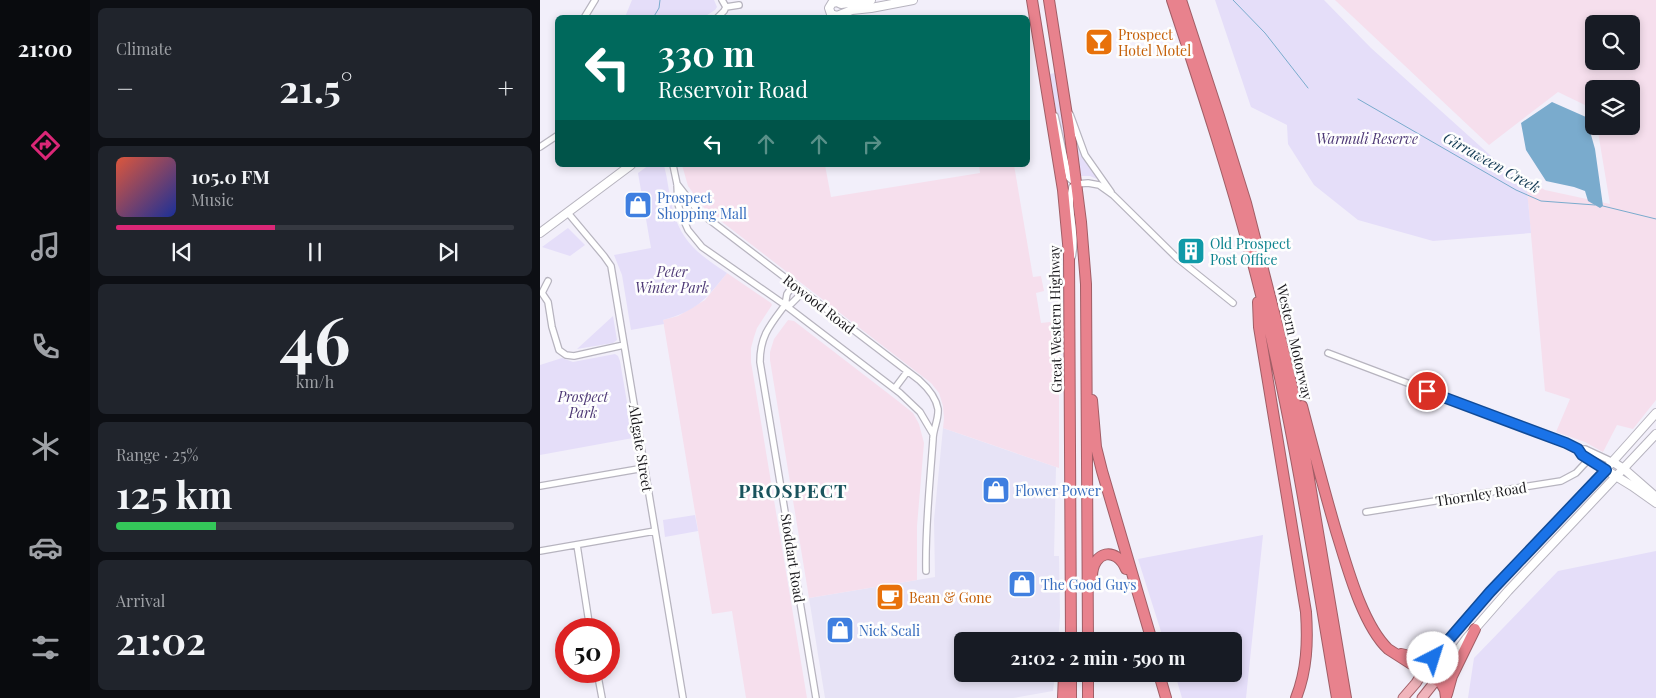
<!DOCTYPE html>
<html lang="en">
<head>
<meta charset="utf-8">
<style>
	body { margin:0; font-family:"Playfair Display",serif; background:#20242c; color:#f1f3f6; height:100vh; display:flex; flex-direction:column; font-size:19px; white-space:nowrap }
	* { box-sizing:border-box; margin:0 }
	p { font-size:16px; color:#9ea1a6 }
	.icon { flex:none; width:28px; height:28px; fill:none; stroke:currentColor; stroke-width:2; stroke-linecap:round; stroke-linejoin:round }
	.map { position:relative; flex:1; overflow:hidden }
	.sheet { display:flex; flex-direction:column; gap:8px; padding:8px; background:#0d0f14; width:450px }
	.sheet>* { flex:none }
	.guide { position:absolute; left:15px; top:15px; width:475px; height:152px; border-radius:8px; box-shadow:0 2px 8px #0003; background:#00695c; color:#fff; overflow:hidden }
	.tools { position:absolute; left:1045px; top:15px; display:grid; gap:10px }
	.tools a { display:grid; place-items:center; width:55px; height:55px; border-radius:8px; background:#171b24; box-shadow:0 2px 8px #0003; font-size:25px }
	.speed { position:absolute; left:15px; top:618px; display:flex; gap:10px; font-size:25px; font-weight:700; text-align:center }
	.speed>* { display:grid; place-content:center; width:65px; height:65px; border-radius:50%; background:#171b24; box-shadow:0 2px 8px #0003; line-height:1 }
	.speed .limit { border:8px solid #d22; background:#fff; color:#111 }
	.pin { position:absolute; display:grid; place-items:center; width:42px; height:42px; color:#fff; margin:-21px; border:2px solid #fff; border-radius:50%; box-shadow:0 1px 5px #0007 }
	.me { position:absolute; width:55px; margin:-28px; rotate:40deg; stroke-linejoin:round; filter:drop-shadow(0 0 4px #0008) }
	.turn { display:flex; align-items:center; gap:18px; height:105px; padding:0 20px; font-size:22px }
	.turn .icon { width:65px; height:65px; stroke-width:2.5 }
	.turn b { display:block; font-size:35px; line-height:42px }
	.lanes { display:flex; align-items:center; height:48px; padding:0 20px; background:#0003; justify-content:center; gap:25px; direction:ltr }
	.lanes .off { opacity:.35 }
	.big { font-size:38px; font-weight:700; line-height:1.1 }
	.sheet .tile { flex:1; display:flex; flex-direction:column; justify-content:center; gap:8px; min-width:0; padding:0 18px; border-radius:8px; background:#20242c }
	.sheet .dial { align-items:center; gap:0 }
	.dial b { font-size:65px; line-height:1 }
	.song { display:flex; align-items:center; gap:15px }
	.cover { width:60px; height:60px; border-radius:8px; background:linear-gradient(135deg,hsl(10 70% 55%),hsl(230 70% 35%)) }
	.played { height:5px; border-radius:2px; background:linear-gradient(90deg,#db2777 40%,#363941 40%) }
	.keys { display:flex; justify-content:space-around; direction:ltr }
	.heat { display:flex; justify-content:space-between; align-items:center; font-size:28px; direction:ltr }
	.charge { height:8px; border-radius:4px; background:linear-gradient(90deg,#34c759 25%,#363941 0) }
	.trip { position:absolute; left:414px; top:632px; width:288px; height:50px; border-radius:8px; background:#171b24; box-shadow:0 2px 8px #0003; font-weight:700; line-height:50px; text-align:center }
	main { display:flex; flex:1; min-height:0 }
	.dock { display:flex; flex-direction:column; width:90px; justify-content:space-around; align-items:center; background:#090b0e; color:#9ea1a6 }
	.dock .icon { width:35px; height:35px }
	.dock .active { color:#db2777 }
	.dock b { font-size:22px; color:#f1f3f6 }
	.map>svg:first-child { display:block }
	.built { fill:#e7e3f6 }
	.industrial { fill:#f6dfed; fill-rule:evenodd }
	.green { fill:#e5def9 }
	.water { fill:#7aabcd }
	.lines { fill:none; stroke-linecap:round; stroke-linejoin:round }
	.stream { stroke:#7aabcd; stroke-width:1 }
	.street-casing { stroke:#b7b4bf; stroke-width:8 }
	.secondary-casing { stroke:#b7b4bf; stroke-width:10 }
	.primary-casing { stroke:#a15e66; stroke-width:11 }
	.highway-casing { stroke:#a15e66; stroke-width:12 }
	.street { stroke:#fff; stroke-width:5.5 }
	.secondary { stroke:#fff; stroke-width:8 }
	.primary { stroke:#f1b4bb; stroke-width:9 }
	.highway { stroke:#e8828d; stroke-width:10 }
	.route-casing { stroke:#114b97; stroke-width:12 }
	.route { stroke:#1a73e8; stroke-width:9 }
	.labels { text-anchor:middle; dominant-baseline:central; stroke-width:5; stroke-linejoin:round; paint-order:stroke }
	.food-label { font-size:14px; fill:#c56008; stroke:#fefefe; text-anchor:start }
	.park-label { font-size:14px; font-style:italic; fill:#4e3976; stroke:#fefefe }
	.shop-label { font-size:14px; fill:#366cbe; stroke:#fefefe; text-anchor:start }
	.culture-label { font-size:14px; fill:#0d838f; stroke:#fefefe; text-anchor:start }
	.street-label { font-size:14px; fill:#1c1b1f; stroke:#fefefe }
	.water-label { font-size:15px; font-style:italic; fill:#143b54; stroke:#fefefe }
	.district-label { font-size:19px; font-weight:bold; letter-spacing:1px; fill:#1a535d; stroke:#fefefe }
</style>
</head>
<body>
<main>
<nav class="dock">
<b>21:00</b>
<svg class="icon active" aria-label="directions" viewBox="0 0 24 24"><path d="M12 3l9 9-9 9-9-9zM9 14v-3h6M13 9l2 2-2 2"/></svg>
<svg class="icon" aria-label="music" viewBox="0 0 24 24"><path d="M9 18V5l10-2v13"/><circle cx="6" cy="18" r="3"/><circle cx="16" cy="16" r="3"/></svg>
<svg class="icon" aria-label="phone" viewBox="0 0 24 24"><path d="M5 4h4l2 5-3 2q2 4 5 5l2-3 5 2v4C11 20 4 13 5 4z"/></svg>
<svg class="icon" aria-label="climate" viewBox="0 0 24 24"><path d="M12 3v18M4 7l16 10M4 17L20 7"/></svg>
<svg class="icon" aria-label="car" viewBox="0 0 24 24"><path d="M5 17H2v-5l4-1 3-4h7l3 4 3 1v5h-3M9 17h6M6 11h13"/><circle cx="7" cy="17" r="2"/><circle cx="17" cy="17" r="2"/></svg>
<svg class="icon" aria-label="filters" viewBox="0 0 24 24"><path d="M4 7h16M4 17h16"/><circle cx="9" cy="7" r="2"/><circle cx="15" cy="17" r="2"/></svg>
</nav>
<section class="sheet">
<div class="tile"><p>Climate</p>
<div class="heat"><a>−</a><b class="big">21.5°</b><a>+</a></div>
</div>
<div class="tile">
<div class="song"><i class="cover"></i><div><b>105.0 FM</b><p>Music</p></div></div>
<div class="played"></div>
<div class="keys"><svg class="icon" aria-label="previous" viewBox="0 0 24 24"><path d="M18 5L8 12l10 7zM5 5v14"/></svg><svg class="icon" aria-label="pause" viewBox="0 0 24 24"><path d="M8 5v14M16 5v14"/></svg><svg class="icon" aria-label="next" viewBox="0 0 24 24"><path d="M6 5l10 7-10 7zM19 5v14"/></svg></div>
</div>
<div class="tile dial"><b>46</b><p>km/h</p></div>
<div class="tile"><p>Range · 25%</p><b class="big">125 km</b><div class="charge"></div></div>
<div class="tile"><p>Arrival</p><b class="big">21:02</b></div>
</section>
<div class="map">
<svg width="1116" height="698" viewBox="0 0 1116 698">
	<rect width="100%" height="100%" fill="#f2effa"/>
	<path class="built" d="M403,428L516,467L514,556H519L520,616L518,641H422V674H515L513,691L473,698H285L269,598L395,577L394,520Z"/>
	<path class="industrial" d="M795,0H1116V400L1093,429L1077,425L1063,452L1045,442L1016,432L1030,399L1005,391L986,179L1005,190L1070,204L1057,126H1091V89H1054V113L1047,106L1018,92L949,145ZM1054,24H1091V61H1054Z
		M142,165H285L291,197L440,173L439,165H474L493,277L501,276L504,291L496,293L501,323L519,321V468L403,428L404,419L403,406L399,393L391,383L164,208L148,186Z
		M187,273L231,303L232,305L217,328L214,337L211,348V362L267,698H206L192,611L172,614L123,320L138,316L165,300Z
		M248,320L254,321L358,401L373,413L379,424L384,443L377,526V580L269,598L230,360V352L234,339Z"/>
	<path class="green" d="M92,0H174L177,7L175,10L164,17H85Z
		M675,0H784L831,48L960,164L986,179L991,233L893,241L818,220L774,185L748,144L747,125L711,107Z
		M516,73L528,160H526L509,74Z
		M535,136L547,162L557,179L550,176H540L539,174L534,143Z
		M109,165H124C128,180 129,196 133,211C142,243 161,256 187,273C166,299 157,311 123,320L124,324L91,330L82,275L74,255L111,248L98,173Z
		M28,228L45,245L30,256L2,247Z
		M73,316L77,340L73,343L37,349Z
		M75,354L78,356L80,361L93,438L0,455V365L22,358L33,362Z
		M155,515L158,531L125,537L123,520Z
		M723,535L706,698H642L635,674H692V641H624L598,559Z
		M1116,551V698H928L934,658L1018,571Z"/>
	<path class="water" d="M1012,102L1046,117L1055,149L1063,206L1060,208L1048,201L1045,191L1034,187L1006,181L986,150L981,123Z"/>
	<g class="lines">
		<path class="stream" d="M693,0L725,33L768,88
			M113,18L119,8L120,0
			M818,99L976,190L1001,201L1055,205
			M1063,206L1116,219"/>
		<defs>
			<path id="street" d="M186,7L199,5
				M44,18L55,0
				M177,18L184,11L186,7L182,0
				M530,114L545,155L571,192
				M515,116L528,174L529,178L536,184
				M0,147L18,135
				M133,165L137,184L138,204L141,214L148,230L162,247L245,305L360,393L380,412L393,434
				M137,184L158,211L379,380C388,388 396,397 398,409C399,419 393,429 393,439C390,483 385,527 386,571
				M28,213L64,256L71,266L143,698
				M532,257C538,233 526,208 532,187L536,184L548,183L559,185L573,195L637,258L693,303
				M263,292L251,304L245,305C230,325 220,336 220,362L276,698
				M2,293L8,302L12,327L19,350L26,355L34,356L84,345
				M2,293L8,281
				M245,305L247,294L254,284
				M788,353L1026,443L1038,449H1045L1073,462
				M355,388L367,372
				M1038,449L1042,455L1066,470
				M0,486L104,468
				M826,512L1021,481L1036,473L1049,459
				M37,545L50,629
				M0,551L115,531
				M57,671L62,698"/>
			<path id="secondary" d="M291,14L297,16L312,10L331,8L373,0
				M291,14L289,8L292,3L297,2L301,4L331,0
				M0,233L91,165
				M1073,462L1084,469L1116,497
				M1066,470L1092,486L1116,503
				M883,672C915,626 956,586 995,546C1036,503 1076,458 1116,413
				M897,679L926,639L968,591L1116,434"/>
			<path id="primary" d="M863,698L876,683L883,672
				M882,698L897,679"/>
			<path id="highway" d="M492,0L523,190L529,254L531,641
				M509,0L529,128L541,222L546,284L548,641
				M632,0C662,91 692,182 716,275C752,414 773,556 797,698
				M641,0L679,116L706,203L738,328L752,387L765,455L806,698
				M718,302L719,327L766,612C768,642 767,670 756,698
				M552,400L556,447L562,471L612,641
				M762,406C773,448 784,490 796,531C807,566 822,624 848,649L901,683L905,690L906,698
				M552,576C553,551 576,546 586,569
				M861,654L889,660L893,658
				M531,674V698
				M548,674V698
				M619,674L626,698
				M907,694L912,676L935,629
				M523,698L524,674"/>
		</defs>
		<use href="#street" class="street-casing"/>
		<use href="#secondary" class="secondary-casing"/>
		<use href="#primary" class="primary-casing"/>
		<use href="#highway" class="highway-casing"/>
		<use href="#street" class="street"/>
		<use href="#secondary" class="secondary"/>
		<use href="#primary" class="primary"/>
		<use href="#highway" class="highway"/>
	</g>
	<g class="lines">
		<defs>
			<path id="route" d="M887,391L1026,443L1038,449L1042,455L1066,470L950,592L893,658"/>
		</defs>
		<use href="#route" class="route-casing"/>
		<use href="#route" class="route"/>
	</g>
	<defs>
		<symbol id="bar-square" viewBox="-11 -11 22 22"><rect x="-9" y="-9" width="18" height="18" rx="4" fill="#e8710a" stroke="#fefefe"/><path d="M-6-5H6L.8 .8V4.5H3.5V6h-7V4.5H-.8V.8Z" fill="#fff"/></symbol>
		<symbol id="shop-square" viewBox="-11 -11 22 22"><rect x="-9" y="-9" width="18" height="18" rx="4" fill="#3f7fe0" stroke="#fefefe"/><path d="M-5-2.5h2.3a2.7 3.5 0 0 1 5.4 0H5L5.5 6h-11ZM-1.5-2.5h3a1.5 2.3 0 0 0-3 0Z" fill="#fff"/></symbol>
		<symbol id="building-square" viewBox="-11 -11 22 22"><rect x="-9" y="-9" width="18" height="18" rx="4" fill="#0f9aa8" stroke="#fefefe"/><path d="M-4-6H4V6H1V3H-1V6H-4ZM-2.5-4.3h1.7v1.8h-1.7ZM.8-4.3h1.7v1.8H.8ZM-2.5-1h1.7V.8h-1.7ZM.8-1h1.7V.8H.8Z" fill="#fff"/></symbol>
		<symbol id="cafe-square" viewBox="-11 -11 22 22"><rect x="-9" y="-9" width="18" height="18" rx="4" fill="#e8710a" stroke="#fefefe"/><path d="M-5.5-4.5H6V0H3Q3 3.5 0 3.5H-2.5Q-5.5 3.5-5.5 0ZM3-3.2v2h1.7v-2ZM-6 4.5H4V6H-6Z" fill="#fff"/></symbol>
	</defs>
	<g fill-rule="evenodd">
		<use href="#bar-square" x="543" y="26" width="32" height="32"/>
		<use href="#shop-square" x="82" y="189" width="32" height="32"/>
		<use href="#building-square" x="635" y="235" width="32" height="32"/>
		<use href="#shop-square" x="440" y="474" width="32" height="32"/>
		<use href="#shop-square" x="466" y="568" width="32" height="32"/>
		<use href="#cafe-square" x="334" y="581" width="32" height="32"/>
		<use href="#shop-square" x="284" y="614" width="32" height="32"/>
	</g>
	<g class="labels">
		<g class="food-label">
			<text x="578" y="34">Prospect<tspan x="578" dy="16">Hotel Motel</tspan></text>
			<text x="369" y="597">Bean &amp; Gone</text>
		</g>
		<g class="park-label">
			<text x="827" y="138">Warmuli Reserve</text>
			<text x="132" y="271">Peter<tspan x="132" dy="16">Winter Park</tspan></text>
			<text x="43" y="396">Prospect<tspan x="43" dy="16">Park</tspan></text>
		</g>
		<g class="shop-label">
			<text x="117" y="197">Prospect<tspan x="117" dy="16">Shopping Mall</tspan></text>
			<text x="475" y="490">Flower Power</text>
			<text x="501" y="584">The Good Guys</text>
			<text x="319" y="630">Nick Scali</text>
		</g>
		<g class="culture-label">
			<text x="670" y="243">Old Prospect<tspan x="670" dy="16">Post Office</tspan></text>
		</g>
		<g class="street-label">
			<text transform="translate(279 304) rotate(38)">Rowood Road</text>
			<text transform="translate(515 319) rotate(-91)">Great Western Highway</text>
			<text transform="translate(755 342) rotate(77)">Western Motorway</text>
			<text transform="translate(101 448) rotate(81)">Aldgate Street</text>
			<text transform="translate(941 494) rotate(-9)">Thornley Road</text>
			<text transform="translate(253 558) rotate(81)">Stoddart Road</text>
		</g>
		<g class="water-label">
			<text transform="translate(952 162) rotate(29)">Girraween Creek</text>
		</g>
		<g class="district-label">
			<text x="253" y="490">PROSPECT</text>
		</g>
	</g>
</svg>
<div class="tools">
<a><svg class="icon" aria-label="search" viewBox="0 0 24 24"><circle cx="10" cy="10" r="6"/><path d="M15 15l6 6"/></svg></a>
<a><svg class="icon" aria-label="layers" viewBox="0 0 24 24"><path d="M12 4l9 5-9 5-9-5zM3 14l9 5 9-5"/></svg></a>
</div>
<div class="speed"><div class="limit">50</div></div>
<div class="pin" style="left:887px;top:391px;background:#d93025"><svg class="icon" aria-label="arrive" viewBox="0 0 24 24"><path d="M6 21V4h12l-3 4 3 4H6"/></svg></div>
<svg class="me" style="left:893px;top:658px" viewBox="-20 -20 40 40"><circle r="19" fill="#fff"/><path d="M0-13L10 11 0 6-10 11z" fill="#1a73e8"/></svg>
<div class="trip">21:02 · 2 min · 590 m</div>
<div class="guide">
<div class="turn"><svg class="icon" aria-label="left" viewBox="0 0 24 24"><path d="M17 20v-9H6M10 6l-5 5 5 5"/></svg><div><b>330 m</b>Reservoir Road</div></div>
<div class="lanes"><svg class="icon" aria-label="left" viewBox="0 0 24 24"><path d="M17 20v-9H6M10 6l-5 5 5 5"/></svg><svg class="icon off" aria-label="ahead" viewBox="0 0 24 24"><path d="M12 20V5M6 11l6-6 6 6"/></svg><svg class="icon off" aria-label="ahead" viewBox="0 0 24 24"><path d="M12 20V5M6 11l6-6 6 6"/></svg><svg class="icon off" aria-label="right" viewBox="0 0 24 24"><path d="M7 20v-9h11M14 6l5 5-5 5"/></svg></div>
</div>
</div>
</main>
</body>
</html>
